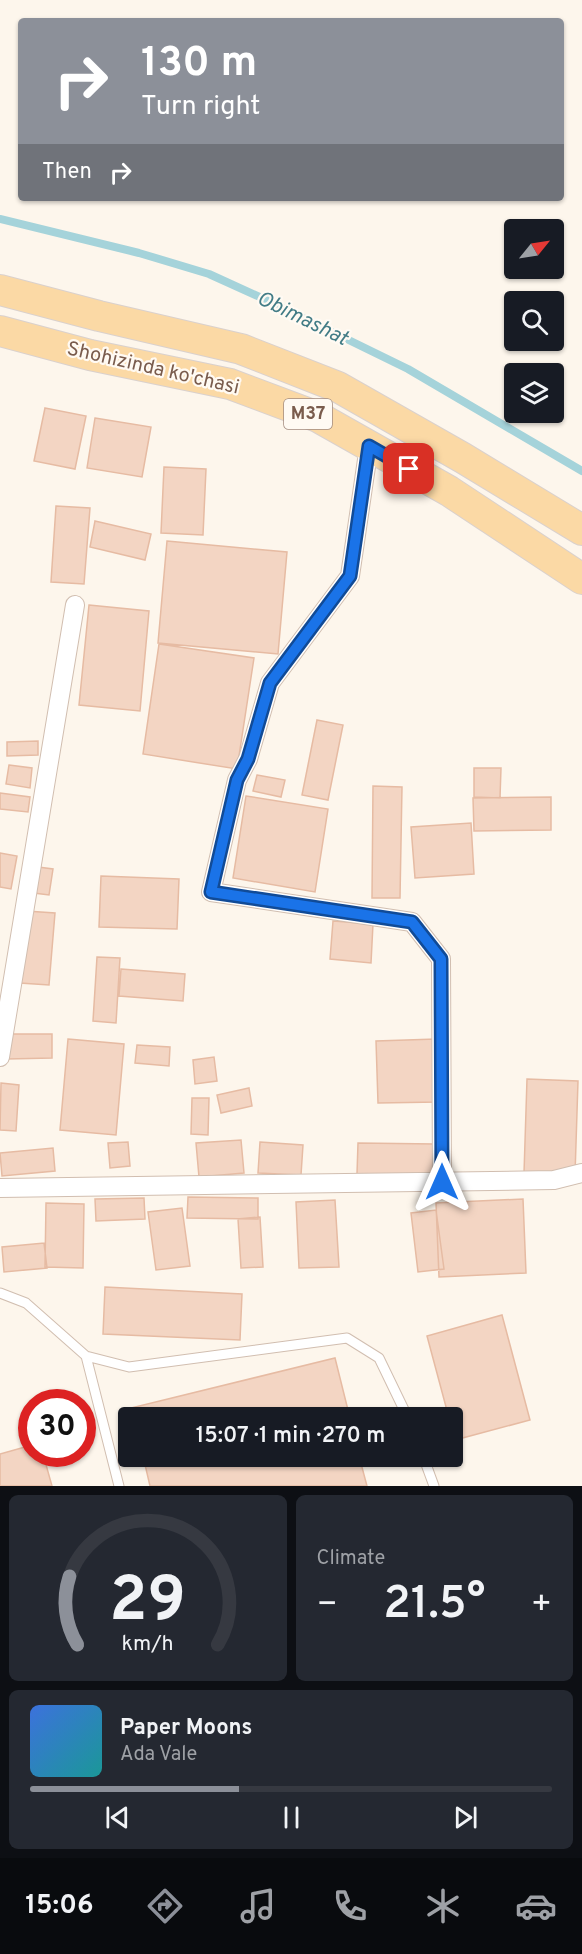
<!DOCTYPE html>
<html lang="en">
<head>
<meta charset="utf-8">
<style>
	body { margin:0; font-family:Overpass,sans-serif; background:#242831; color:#f1f3f6; height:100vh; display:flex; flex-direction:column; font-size:22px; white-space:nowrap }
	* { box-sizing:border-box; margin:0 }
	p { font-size:20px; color:#9ea1a6 }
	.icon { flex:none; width:33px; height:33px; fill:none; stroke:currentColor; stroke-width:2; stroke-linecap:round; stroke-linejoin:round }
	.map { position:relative; height:1486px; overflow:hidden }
	.sheet { display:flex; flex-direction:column; gap:9px; padding:9px; background:#0d0f14; flex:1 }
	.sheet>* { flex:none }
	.top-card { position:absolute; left:18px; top:18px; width:546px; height:183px; border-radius:6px; box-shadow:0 2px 4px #0004; background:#8c9099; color:#fff; overflow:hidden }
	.needle { width:39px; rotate:60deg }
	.fabs { position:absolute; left:504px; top:219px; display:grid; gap:12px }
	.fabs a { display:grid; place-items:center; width:60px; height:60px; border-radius:6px; background:#171b24; box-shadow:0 2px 4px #0004; font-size:30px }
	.speed { position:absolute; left:18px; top:1389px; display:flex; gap:12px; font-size:30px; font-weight:700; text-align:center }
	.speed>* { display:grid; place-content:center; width:78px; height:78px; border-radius:50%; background:#171b24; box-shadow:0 2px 4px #0004; line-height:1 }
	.speed .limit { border:9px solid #d22; background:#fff; color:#111 }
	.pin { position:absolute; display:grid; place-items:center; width:51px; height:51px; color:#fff; margin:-26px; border-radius:12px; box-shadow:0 3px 9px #0006 }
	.me { position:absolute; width:66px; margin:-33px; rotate:0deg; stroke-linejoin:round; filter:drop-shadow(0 0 4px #0008) }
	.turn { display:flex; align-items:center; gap:21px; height:126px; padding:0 24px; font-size:27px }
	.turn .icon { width:78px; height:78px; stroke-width:2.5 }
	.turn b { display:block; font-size:42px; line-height:51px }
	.then { display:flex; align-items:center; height:57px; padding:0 24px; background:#0003; gap:12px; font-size:22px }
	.big { font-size:45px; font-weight:600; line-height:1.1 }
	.sheet .tile { flex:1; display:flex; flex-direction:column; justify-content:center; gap:9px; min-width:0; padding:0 21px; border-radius:9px; background:#242831 }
	.sheet .dial { align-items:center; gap:0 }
	.dial svg { height:156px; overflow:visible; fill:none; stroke:#363941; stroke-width:7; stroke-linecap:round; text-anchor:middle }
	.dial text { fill:#f1f3f6; stroke:none }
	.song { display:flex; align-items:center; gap:18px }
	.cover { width:72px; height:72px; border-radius:9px; background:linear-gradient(135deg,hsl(220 70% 55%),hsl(180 70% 35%)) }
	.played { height:6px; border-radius:3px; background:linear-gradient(90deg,#8c9099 40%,#363941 40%) }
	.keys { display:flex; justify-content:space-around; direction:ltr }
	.heat { display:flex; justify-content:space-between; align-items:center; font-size:33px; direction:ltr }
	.sheet .tiles { flex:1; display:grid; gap:9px; grid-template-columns:1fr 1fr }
	.tile:last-child { grid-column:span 2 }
	.trip { position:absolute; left:118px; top:1407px; width:345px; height:60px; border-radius:6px; background:#171b24; box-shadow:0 2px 4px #0004; font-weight:600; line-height:60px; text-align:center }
	.tabs { display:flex; height:96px; justify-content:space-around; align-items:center; background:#090b0e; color:#9ea1a6 }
	.tabs .icon { width:42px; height:42px }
	.tabs .on { color:#8c9099 }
	.tabs b { font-size:27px; color:#f1f3f6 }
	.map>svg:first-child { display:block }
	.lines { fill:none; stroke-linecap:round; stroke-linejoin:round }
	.stream { stroke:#a5d3da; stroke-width:8 }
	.building { fill:#f3d5c3; stroke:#e6bba3; stroke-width:1.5 }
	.lane-casing { stroke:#d1beb0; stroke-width:11 }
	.street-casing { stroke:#d1beb0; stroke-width:20 }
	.primary-casing { stroke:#dad1cd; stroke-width:32 }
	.lane { stroke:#fff; stroke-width:9 }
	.street { stroke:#fff; stroke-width:18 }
	.primary { stroke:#fbd9a5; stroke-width:30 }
	.route-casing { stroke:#114b97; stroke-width:15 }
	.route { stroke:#1a73e8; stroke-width:10 }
	.labels { text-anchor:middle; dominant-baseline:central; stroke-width:4.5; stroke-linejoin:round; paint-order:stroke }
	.shield { fill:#fffaf3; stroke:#a28b7f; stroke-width:1.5 }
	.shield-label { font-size:18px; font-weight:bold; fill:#7a5c4d }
	.street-label { font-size:20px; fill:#7a5c4d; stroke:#fffaf3 }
	.water-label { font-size:21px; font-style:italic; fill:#437c86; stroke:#fffaf3 }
</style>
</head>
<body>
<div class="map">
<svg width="582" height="1486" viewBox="0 0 582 1486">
	<rect width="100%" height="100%" fill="#fdf6ec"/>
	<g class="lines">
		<path class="stream" d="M0,219L139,253L209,274L275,304L408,369L582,471"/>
	</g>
	<path class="building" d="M45,408L86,416L75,469L34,461Z
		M95,418L151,427L142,477L87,468Z
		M164,467L206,469L203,535L161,533Z
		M56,506L90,508L84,584L51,582Z
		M95,521L151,534L145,560L90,547Z
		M167,541L287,552L278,654L158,643Z
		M89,605L149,611L140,711L79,705Z
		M159,644L254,658L237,769L143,754Z
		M317,720L343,725L328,800L302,795Z
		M38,741V755L7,756V742Z
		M9,765L32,768L30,788L6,784Z
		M474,768H501L500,798L474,797Z
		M257,775L285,780L281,797L253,791Z
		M373,786L402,787L400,898H372Z
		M0,793L30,797L28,812L0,809Z
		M246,796L328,809L315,892L233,878Z
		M551,797V830L474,831L473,798Z
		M471,823L474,874L415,878L411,827Z
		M0,853L17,856L11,889L0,887Z
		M38,867L53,869L49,895L34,893Z
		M101,876L179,879L177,929L99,927Z
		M26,911L55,913L49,985L20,983Z
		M333,921L373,924L371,963L330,959Z
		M97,957L120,958L116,1023L93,1021Z
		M121,969L185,974L183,1001L119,996Z
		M6,1034H52V1058L7,1059Z
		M68,1039L124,1044L116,1135L60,1130Z
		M436,1039L438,1102L378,1103L376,1041Z
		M137,1045L170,1047L169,1066L135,1063Z
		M214,1057L217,1081L195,1084L193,1060Z
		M527,1079L578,1081L575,1175L524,1173Z
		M1,1083L19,1085L16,1131L0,1130Z
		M249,1088L252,1106L221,1113L217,1095Z
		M192,1098H209L208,1135L191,1134Z
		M241,1140L244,1173L199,1177L196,1143Z
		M128,1142L130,1166L110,1168L108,1143Z
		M260,1142L303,1145L301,1175L258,1173Z
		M358,1143L435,1144L434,1175L357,1174Z
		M53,1148L55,1171L2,1176L0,1153Z
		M188,1197L258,1198V1219L187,1218Z
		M144,1198L145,1219L96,1221L95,1199Z
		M523,1199L526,1273L439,1277L436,1203Z
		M335,1200L339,1267L299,1268L296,1202Z
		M46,1203L84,1204L83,1268L45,1267Z
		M182,1208L190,1266L156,1270L148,1212Z
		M436,1210L444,1269L418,1272L411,1213Z
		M260,1217L263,1267L241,1268L238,1219Z
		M44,1243L47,1268L4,1272L2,1247Z
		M105,1287L242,1294L240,1340L103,1334Z
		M502,1315L530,1420L455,1440L453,1432V1418H449L427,1336Z
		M335,1358L350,1418H134L131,1408Z
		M32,1445V1454H43L52,1486H0V1454Z
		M143,1456H359L367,1486H150Z"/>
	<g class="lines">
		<defs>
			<path id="lane" d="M0,1293L26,1303L86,1356L129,1367L347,1338L379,1358L408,1418
				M86,1356L119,1486
				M423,1456L434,1486"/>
			<path id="street" d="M369,446L350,576L270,683L248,759L237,780L211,892L412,922L441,959L442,1182
				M0,1057L75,605
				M0,1188L554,1180L582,1173"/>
			<path id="primary" d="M0,290L99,316L241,349L338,387L463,458L582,530
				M0,331L90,355L230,384L318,417L449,491L582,579"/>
		</defs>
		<use href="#lane" class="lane-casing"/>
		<use href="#street" class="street-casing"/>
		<use href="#primary" class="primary-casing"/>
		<use href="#lane" class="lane"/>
		<use href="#street" class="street"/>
		<use href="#primary" class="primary"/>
	</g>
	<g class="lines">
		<defs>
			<path id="route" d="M409,469L369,446L350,576L270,683L248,759L237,780L211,892L412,922L441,959L442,1182"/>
		</defs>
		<use href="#route" class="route-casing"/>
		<use href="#route" class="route"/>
	</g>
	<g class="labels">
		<rect class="shield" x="284" y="399" width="48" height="30" rx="4.5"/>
		<g class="shield-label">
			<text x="308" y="414">M37</text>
		</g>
		<g class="street-label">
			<text transform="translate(153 369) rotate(13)">Shohizinda ko'chasi</text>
		</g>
		<g class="water-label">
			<text transform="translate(302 319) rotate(26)">Obimashat</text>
		</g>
	</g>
</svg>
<div class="fabs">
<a><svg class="needle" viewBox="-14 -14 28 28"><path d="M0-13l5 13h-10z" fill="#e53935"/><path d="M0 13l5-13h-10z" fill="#9ea1a6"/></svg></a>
<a><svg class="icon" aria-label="search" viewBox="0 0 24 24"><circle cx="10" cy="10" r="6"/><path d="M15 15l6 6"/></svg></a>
<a><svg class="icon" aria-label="layers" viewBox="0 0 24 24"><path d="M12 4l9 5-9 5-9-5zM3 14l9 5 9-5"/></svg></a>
</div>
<div class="speed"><div class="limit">30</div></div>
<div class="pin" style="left:409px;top:469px;background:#d93025"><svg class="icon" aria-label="arrive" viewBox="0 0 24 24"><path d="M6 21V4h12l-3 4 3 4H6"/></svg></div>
<svg class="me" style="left:442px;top:1182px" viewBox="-20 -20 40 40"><path d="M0-17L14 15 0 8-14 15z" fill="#1a73e8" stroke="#fff" stroke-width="4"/></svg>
<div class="trip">15:07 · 1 min · 270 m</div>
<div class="top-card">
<div class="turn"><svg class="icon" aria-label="right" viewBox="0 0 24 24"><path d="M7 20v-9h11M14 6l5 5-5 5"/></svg><div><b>130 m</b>Turn right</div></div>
<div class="then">Then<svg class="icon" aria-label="right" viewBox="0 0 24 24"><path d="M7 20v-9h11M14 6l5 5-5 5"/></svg></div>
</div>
</div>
<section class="sheet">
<div class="tiles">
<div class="tile dial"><svg viewBox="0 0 100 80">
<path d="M14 69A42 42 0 1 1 86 69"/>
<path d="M14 69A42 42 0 0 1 10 34" stroke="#8c9099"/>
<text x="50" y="56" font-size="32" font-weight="700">29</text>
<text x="50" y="72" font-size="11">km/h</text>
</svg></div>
<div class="tile"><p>Climate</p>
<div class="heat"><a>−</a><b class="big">21.5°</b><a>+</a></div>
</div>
<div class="tile">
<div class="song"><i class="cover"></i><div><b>Paper Moons</b><p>Ada Vale</p></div></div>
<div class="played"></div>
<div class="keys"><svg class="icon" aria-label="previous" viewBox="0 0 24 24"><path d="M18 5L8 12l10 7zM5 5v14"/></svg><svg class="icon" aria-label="pause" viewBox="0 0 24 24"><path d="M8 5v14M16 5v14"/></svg><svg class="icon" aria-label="next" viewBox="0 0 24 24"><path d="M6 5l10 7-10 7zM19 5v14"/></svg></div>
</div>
</div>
</section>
<nav class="tabs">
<b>15:06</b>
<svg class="icon on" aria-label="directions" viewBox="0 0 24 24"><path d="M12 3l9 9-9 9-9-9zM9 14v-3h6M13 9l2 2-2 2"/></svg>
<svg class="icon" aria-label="music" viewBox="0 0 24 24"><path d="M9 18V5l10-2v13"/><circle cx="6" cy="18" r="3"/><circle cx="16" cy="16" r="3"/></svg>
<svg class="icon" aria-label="phone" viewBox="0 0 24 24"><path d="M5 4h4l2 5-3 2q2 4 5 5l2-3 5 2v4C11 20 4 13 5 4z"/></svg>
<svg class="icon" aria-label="climate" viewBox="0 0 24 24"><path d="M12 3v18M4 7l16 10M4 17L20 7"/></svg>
<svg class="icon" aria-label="car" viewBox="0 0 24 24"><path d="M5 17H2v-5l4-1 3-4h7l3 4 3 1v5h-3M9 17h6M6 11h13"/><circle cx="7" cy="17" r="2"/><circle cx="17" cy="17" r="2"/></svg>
</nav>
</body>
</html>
